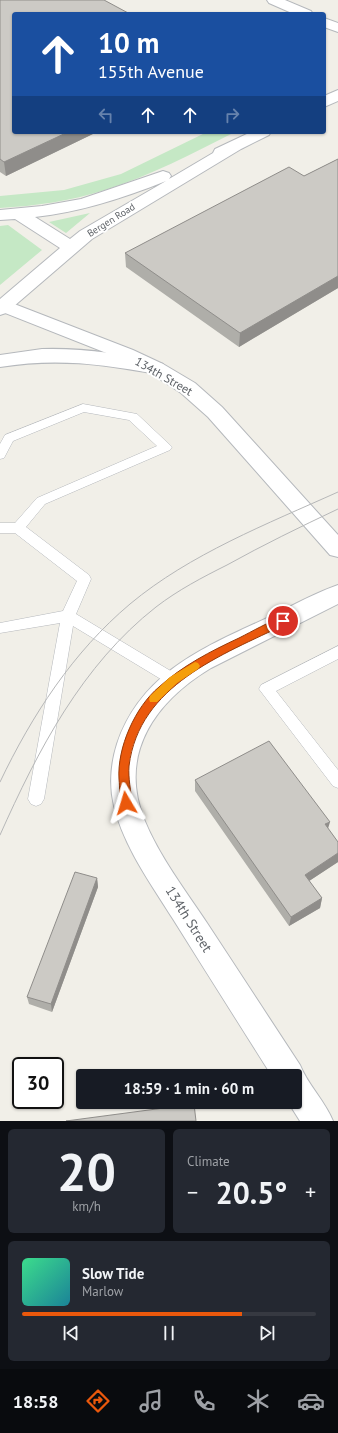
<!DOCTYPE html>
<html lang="en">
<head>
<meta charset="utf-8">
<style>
	body { margin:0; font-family:"PT Sans",sans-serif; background:#242831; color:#f1f3f6; height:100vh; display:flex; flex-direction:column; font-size:15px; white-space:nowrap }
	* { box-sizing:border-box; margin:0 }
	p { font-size:13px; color:#9ea1a6 }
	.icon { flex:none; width:22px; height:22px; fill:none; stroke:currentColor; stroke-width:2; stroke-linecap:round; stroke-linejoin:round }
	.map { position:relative; height:1121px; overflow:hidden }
	.side { display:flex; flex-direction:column; gap:8px; padding:8px; background:#0d0f14; flex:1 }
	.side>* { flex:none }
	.top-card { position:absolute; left:12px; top:12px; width:314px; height:122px; border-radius:4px; box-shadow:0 1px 3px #0004; background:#1a4fa0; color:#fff; overflow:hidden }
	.speed { position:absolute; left:12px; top:1057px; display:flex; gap:8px; font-size:20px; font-weight:700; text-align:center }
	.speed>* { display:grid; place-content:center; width:52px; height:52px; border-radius:50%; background:#171b24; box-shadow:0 1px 3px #0004; line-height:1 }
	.speed .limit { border:2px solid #111; border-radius:6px; background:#fff; color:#111 }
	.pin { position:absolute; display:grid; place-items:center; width:34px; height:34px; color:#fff; margin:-17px; border:2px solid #fff; border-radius:50%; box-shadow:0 1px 4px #0007 }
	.me { position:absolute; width:44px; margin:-22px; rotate:353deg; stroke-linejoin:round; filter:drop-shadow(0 0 3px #0008) }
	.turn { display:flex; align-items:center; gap:14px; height:84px; padding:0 20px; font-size:18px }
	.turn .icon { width:52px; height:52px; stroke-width:2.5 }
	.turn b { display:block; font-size:28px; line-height:34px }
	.lanes { display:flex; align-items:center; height:38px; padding:0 20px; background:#0003; justify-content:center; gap:20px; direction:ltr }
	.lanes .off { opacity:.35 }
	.big { font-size:30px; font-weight:600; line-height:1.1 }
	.side .widget { flex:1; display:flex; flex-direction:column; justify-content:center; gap:6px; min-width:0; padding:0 14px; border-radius:6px; background:#242831 }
	.side .dial { align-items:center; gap:0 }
	.dial b { font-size:52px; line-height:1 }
	.song { display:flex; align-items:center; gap:12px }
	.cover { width:48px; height:48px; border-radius:6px; background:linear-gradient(135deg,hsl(150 70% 55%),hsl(190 70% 35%)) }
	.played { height:4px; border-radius:2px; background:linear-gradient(90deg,#ea580c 75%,#363941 75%) }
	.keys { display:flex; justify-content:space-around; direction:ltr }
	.heat { display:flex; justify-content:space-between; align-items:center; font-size:22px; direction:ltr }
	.side .tiles { flex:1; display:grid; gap:8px; grid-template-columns:1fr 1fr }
	.widget:last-child { grid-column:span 2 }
	.trip { position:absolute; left:76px; top:1069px; width:226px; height:40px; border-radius:4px; background:#171b24; box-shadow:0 1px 3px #0004; font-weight:600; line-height:40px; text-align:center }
	.dock { display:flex; height:64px; justify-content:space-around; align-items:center; background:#090b0e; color:#9ea1a6 }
	.dock .icon { width:28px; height:28px }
	.dock .on { color:#ea580c }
	.dock b { font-size:18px; color:#f1f3f6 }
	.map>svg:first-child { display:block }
	.green { fill:#c5e8c5 }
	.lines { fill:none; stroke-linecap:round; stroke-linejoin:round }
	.service-casing { stroke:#b5b8bc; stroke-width:1 }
	.minor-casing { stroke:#b5b8bc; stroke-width:2 }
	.tertiary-casing { stroke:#b5b8bc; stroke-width:2 }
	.service { fill:#fff; fill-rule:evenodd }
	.minor { fill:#fff; fill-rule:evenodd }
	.tertiary { fill:#fff; fill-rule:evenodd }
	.tram { stroke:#b6b7b8; stroke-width:1 }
	.wall { fill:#afaea9 }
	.shaded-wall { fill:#8f8d8a }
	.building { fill:#cccac5; stroke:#8f8d8a }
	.route { fill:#ea580c; stroke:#983908 }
	.slow { fill:#f59e0b }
	.labels { text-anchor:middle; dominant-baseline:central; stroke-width:4; stroke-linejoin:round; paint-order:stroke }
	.far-street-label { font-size:10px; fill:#5f6368; stroke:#fff }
	.street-label { font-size:12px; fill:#5f6368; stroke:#fff }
	.near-street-label { font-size:14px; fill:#5f6368; stroke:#fff }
</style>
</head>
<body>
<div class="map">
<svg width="338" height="1121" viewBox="0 0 338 1121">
	<rect width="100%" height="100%" fill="#f1efe8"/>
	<path class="green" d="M207,132H235C193,153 150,176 105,190C71,201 35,206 0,208V196L64,190L121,174Z
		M90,213L66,233L49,222Z
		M8,225L42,250L0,285V226Z"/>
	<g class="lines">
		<defs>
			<path id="service" d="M83,404L137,414L172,447L170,450L45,504L26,527L89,575L91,579L76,614L179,676L181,680L179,684L174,686L169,684L73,626L44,799L41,804L36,806L31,804L28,799L60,623L0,633V623L63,611L77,581L15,533H0V523H15L37,498L157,446L129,420L84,412L13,441L4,458L0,459V444L5,435Z
				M338,646V659L276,691L338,770V788L333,786L259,689L261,685Z"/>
			<path id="minor" d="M267,0H285L311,11L313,14H294L269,3Z
				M324,18L338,23V32L324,27Z
				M4,300L133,350L163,364L195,383L222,407L338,535V557L330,555L208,417L181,393L149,372L119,358L0,311V301Z
				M338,585V604L211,668C156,701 118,753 144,819C159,856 185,890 207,923C238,970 269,1018 300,1065C308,1085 325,1101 333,1121H300L288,1102H295V1076H272C239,1024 206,972 173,919C151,884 124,847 114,806C109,785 111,763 117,744C139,678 195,651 254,624C282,612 309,595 338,585Z"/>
			<path id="tertiary" d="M338,90V101L324,107V96Z
				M251,132H271L269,135L241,149L92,239L6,313L0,315V299L60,248L15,219L0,220V210L42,206L81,199L163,171L169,173L171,176L169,179L213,153L215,149ZM166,181L80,231L70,239L35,217C80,212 124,198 166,181Z
				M42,349C82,348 124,353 163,364L166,368L163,372L156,374C100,364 57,358 0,367V355Z"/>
		</defs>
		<use href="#service" class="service-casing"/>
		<use href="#minor" class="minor-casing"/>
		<use href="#tertiary" class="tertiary-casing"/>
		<use href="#service" class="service"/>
		<use href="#minor" class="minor"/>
		<use href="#tertiary" class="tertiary"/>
		<path class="tram" d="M0,782C32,715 73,652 130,604C190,554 267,524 338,492
			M0,835C38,750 82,665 156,607C178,590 203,577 227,565C263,545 300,527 338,509"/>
	</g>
	<path class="wall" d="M0,0L14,132H97L6,176L0,172Z
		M338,159V288L239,347L126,267L125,253L304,176Z
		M195,780L328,829L338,842V862L309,881L322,898L320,908L289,926L195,791Z
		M97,878L98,887L52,1012L29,1004L27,997Z"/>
	<path class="shaded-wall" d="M68,132H97L6,176L4,162Z
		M338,276V288L239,347L240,333Z
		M330,822L327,832L325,824Z
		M338,853V862L303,885L305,875Z
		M97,878L98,887L52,1012L51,1004Z
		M322,898L320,908L289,926L291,917Z"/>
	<path class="building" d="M0,0H104L130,14H14V132H68L4,162L0,159Z
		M338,159V276L240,333L125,253L289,167L304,176Z
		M269,741L330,822L325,824L338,842V853L305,875L322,898L291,917L195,780Z
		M75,872L97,878L51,1004L27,997Z
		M194,1104L196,1121H66Z"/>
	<path class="route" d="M283,617L286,618V624C222,655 139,685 129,766C128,778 131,791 132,803L130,806H122C119,798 120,788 119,779C117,748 135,707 159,687C182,666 211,651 239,638C253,631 268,622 283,617Z"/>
	<path class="slow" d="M195,662L198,663L200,666L198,669L177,683L157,702H150L149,699L150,696L170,677Z"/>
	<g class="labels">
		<g class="far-street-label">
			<text transform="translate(111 220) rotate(-32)">Bergen Road</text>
		</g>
		<g class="street-label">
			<text transform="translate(164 376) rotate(30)">134th Street</text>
		</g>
		<g class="near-street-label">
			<text transform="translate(189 919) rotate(58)">134th Street</text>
		</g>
	</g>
</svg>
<div class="speed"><div class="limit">30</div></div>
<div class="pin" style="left:283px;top:621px;background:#d93025"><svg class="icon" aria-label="arrive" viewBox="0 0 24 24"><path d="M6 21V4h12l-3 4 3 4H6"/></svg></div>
<svg class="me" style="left:126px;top:803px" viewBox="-20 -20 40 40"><path d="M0-17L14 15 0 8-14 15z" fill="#ea580c" stroke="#fff" stroke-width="4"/></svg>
<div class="trip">18:59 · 1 min · 60 m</div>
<div class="top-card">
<div class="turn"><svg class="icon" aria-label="ahead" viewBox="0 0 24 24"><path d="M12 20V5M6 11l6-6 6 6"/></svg><div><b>10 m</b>155th Avenue</div></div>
<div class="lanes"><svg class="icon off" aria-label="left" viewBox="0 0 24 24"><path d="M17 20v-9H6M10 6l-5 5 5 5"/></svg><svg class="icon" aria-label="ahead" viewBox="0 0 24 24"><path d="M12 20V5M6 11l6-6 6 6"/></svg><svg class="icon" aria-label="ahead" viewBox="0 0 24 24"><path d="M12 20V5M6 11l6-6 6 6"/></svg><svg class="icon off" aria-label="right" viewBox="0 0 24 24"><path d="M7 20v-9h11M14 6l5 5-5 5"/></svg></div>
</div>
</div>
<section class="side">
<div class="tiles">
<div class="widget dial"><b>20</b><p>km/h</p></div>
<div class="widget"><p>Climate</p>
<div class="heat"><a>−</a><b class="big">20.5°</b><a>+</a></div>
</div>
<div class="widget">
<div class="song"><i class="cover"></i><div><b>Slow Tide</b><p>Marlow</p></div></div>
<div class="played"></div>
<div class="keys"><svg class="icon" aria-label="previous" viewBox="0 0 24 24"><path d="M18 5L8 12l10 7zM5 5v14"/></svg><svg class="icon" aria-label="pause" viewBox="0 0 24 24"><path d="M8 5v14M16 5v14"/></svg><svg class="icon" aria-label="next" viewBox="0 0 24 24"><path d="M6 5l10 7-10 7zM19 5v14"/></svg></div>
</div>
</div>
</section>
<nav class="dock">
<b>18:58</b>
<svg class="icon on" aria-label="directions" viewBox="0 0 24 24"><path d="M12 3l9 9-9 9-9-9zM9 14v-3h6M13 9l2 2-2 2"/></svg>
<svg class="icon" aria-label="music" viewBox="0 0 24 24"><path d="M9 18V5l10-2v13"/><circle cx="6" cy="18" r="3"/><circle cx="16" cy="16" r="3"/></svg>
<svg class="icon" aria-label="phone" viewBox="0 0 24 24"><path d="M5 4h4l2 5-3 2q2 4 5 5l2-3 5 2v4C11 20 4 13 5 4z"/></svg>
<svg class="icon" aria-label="climate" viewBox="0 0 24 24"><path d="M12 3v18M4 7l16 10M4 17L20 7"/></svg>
<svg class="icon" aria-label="car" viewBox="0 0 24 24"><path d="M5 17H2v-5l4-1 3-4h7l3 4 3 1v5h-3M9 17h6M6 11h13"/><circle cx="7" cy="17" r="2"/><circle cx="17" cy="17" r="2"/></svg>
</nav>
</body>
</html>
